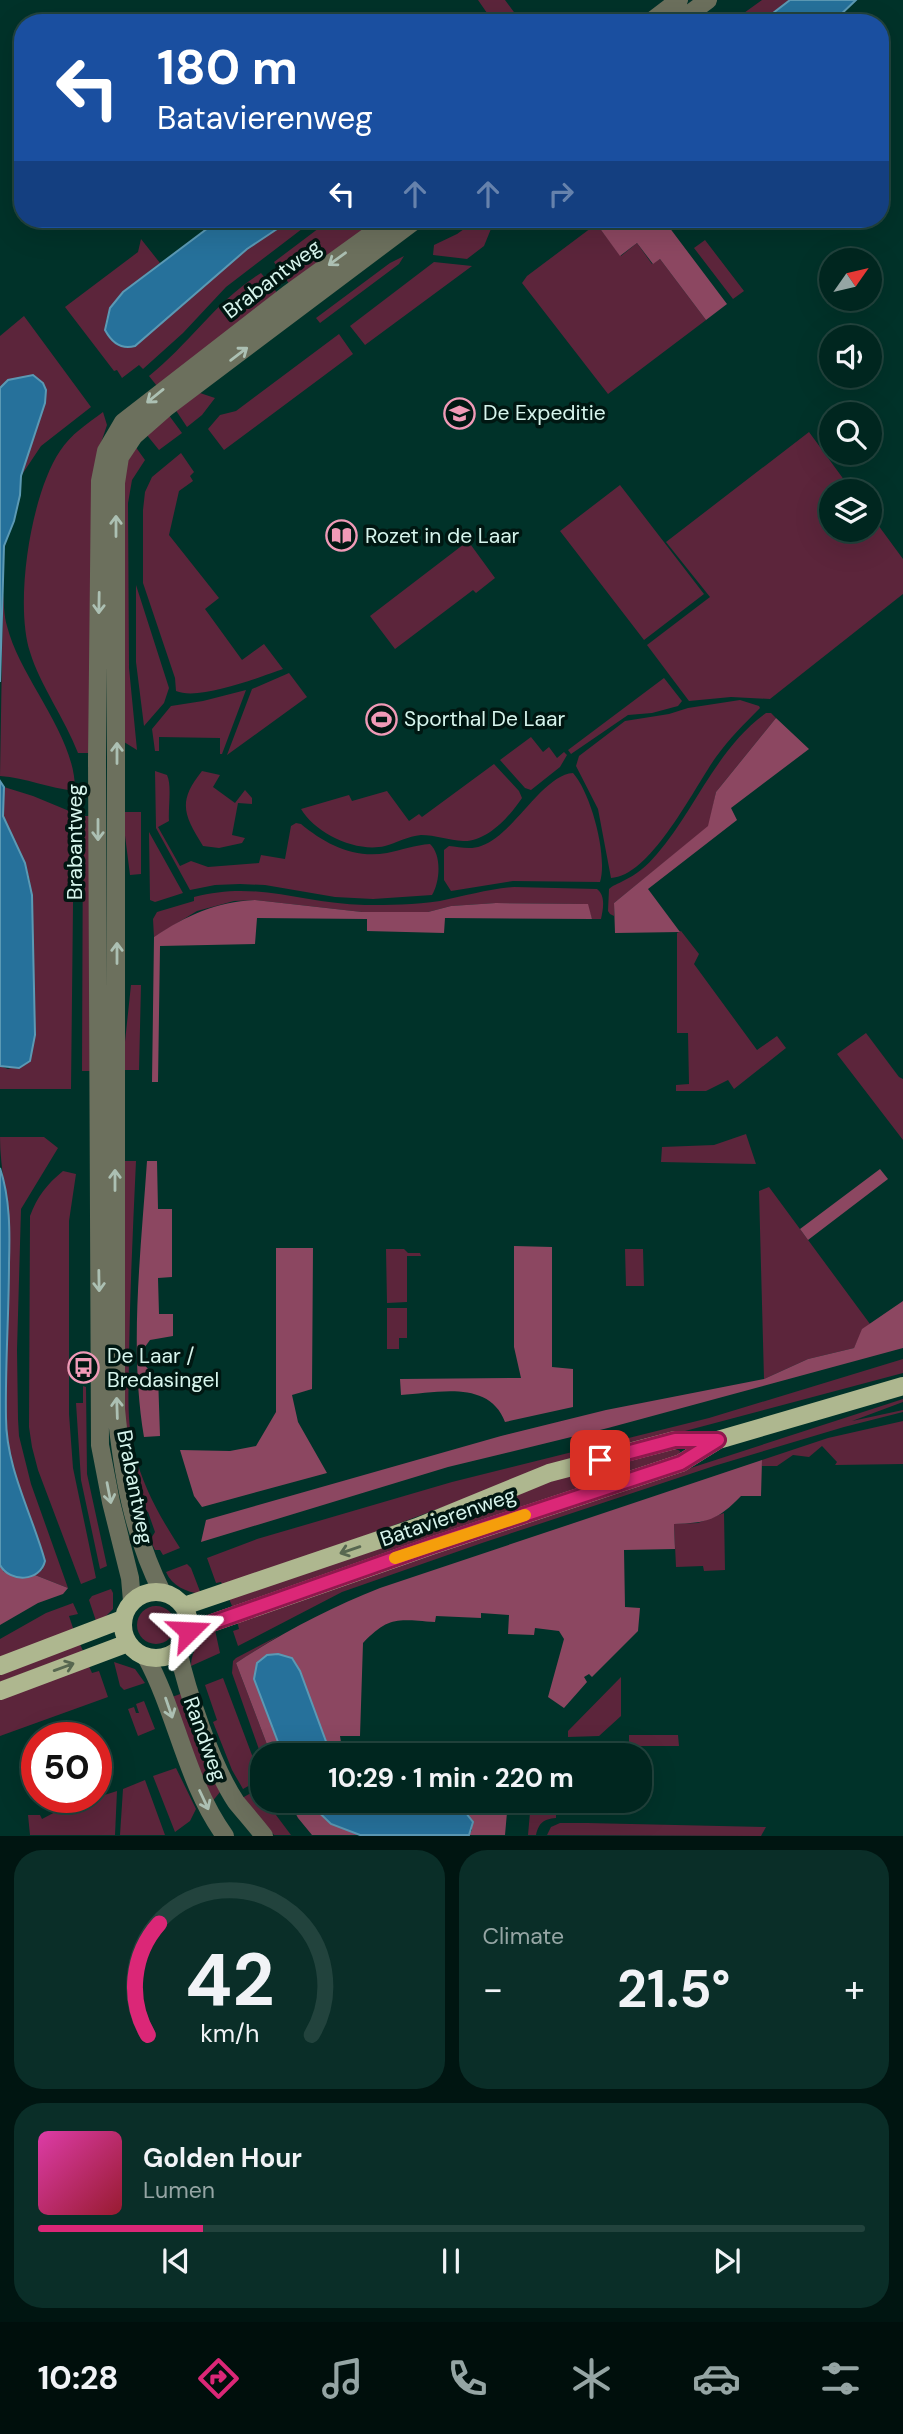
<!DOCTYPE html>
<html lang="en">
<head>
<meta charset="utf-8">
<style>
	body { margin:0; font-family:"DM Sans",sans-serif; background:#0a2e28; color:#f1f3f6; height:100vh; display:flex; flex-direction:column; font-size:26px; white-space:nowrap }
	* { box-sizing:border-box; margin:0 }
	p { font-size:23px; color:#95a5a4 }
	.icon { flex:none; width:38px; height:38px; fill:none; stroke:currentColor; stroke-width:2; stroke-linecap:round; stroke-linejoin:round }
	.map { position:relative; height:1836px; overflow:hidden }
	.panel { display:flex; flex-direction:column; gap:14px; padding:14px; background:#001511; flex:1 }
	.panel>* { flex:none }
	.hud { position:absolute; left:14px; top:14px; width:875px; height:214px; border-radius:28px; box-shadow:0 7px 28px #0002,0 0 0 2px #22433d; background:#1a4fa0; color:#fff; overflow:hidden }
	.needle { width:46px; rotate:56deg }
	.controls { position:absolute; left:819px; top:248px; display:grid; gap:14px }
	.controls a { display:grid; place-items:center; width:63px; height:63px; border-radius:50%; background:#00261f; box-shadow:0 7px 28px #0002,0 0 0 2px #22433d; font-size:35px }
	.speed { position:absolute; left:21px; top:1722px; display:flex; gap:14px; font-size:35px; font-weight:700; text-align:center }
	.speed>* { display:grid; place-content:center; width:91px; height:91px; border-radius:50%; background:#00261f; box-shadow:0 7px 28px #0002,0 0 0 2px #22433d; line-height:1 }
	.speed .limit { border:10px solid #d22; background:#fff; color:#111 }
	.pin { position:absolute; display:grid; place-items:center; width:60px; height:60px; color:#fff; margin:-30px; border-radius:14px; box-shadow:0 4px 10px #0006 }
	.me { position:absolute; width:77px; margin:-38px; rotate:69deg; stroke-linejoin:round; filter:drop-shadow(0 0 5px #0008) }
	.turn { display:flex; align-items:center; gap:24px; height:147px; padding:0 28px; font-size:32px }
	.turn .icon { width:91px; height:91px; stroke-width:2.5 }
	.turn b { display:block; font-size:49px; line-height:60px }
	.lanes { display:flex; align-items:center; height:66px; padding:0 28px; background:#0003; justify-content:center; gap:35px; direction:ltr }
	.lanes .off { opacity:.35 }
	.big { font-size:52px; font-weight:700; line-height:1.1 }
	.panel .widget { flex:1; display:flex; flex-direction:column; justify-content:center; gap:10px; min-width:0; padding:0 24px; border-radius:28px; background:#0a2e28 }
	.panel .dial { align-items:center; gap:0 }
	.dial svg { height:182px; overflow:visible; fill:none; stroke:#22433d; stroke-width:7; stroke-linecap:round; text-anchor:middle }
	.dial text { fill:#f1f3f6; stroke:none }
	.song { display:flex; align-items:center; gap:21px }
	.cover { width:84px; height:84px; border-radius:10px; background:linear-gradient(135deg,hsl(320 70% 55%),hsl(350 70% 35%)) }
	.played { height:7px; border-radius:4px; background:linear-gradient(90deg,#db2777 20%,#22433d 20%) }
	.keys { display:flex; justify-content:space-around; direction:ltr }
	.heat { display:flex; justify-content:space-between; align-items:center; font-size:38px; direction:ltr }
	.panel .tiles { flex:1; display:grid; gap:14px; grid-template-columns:1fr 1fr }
	.widget:last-child { grid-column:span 2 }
	.trip { position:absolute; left:250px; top:1743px; width:402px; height:70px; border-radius:28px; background:#00261f; box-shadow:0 7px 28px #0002,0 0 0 2px #22433d; font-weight:700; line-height:70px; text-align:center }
	.tab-bar { display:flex; height:112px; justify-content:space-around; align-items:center; background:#000f0c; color:#95a5a4 }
	.tab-bar .icon { width:49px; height:49px }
	.tab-bar .active { color:#db2777 }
	.tab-bar b { font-size:32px; color:#f1f3f6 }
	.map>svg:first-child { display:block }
	.green { fill:#5c253b }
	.forest { fill:#8c4761 }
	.water { fill:#26719b; stroke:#5b99b4; stroke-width:2 }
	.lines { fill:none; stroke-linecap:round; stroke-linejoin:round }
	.minor { stroke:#6c705d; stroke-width:18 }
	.major { stroke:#aeb78f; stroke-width:18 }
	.oneway { stroke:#acc0b3 }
	.oneway2 { stroke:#576750 }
	.route-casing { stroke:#8e194d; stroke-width:18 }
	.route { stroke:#db2777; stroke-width:12 }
	.slow { stroke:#f59e0b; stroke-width:12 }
	.labels { text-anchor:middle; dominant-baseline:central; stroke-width:7; stroke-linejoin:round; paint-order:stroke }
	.street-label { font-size:21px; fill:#d7f5ed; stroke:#001712 }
	.poi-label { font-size:21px; fill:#d7f5ed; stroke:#001712; text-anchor:start }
</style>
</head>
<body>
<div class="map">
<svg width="903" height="1836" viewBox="0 0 903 1836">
	<rect width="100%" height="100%" fill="#003229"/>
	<path class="green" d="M478,0H505L522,23H488L487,13Z
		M762,0H790L760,23H730Z
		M292,219H315L226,287L183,333L143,369L139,365L122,378L117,370L114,371L65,307L138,252L141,239L160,263C142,277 97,308 107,335L135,346L247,249Z
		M331,219H378L290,285L274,262Z
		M478,219H495L484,246L467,259L433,255L434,245L457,234Z
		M603,219H616L601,230L621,256L637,243L652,264L660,259L706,320L608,394L522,283L527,276Z
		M705,240L744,291L733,299L694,248Z
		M404,256L399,264L320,323L316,318L390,263Z
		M434,262L472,266L365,345L350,326Z
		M261,273L279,295L157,386L149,376C188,345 218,299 261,273Z
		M24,316L91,407L41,446L21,476L45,403L9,380L0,388V336Z
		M339,334L353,354L224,450L208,429L220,415L236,411Z
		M200,393L215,398L202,415L187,427L175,409Z
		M103,412L107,425L97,455L94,753H78C65,719 40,685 30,652C14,602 31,494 60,451C71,434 87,424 103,412Z
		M168,414L182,433L159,450L146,434Z
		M809,432L853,492H831V530H870V514L903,559V594L770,699L731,697L689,701L647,645L710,597L666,542Z
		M135,446L145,460L132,480L128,503L129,668L137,750L124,742L122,488L127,460Z
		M181,453L194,472L190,476L193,481L179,491L169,535L219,598L205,609L242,660L264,644L283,669C260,677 199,701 176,691L175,678L143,583V510L145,492L152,477Z
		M620,485L704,594L644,640L560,531Z
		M468,541L495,578L476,593L473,590L395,649L370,616Z
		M136,585L169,688L164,703L144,726L136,662Z
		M3,594C4,604 4,616 7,626C20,679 76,735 75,791C49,788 26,778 0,776Z
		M289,673L307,697L227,755L252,689Z
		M664,678L682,701L678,706L652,713L628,715L571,754L568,750Z
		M246,690L222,754H220V738L159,737V751H155L152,729L171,706L203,701Z
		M740,700L759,706L760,708C744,724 729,739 716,757C694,788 651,876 611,878L598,809L576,766L579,756L625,721L669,714L688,708Z
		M766,713H771L776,718L716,792L709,826L614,903V916L610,914L608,911L609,889C613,885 618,884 623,881C636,875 647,866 657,854C695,810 717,748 766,713Z
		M531,737L543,752L549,747L557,758L564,752L567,755L560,767L531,790L525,788L500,760Z
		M494,764L519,791L522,798C510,816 487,842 463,841C449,840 435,835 421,835C408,836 396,843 385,846C356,853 315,833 301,809L349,795L352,801L387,791L409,821L419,814L422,817Z
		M155,771L167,775C172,785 168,808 169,821L158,827L180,866L191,861L208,867L259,863L261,855L285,859L291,826L296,823L301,824C325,844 354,859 387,853C402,850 415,845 430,844C442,855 440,882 432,895L373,899L335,897L265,885L240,884L215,885L190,890L156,828Z
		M202,771L220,775L213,787L235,803L245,790L252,798V804L238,803L232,835L245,838L242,843L219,848L203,846C184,815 177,802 202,771Z
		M573,773C591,793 608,856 600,882L513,881L451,891L444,880V850L449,846C459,847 471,850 481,846C513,836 542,775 573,773Z
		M4,787L33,796L74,813L71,1089H0V1066L8,1069L30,1061L35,1035L30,881L25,863L3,816Z
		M122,812H141V874L130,875Z
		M83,816H94V1071H82Z
		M149,832L183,893L155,902L150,900Z
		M514,887L597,889C606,896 603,909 601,919H592L587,904L496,903L451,906L428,912H362L255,900L234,901L197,911L154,937L153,919L157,912L194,901V897C258,880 302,904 365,905C389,905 415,905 440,901C465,896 489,889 514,887Z
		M681,931L699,954L694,964L757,1050L777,1036L786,1048L734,1089L728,1080L706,1091H676V1085L689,1084L688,1033H677V933Z
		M131,985H141L139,1070H122Z
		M866,1033L899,1077L903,1079V1140L837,1054Z
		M746,1134L756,1164L661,1162L662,1147L714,1145Z
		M0,1137H44L58,1148L21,1209L17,1350L18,1419L19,1436L31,1484L68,1588L35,1575L43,1569C29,1521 8,1470 6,1419C3,1357 12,1295 9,1232C8,1200 0,1169 0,1137Z
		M123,1161H136C133,1226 130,1290 129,1355C129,1386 126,1420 134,1451C143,1487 160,1517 180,1548L163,1555L160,1550H155L150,1540L155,1532L148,1512L141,1508L131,1479L123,1406Z
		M63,1171L76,1174L69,1221V1414L73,1468L96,1578L81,1584L38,1470L32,1447L29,1427L30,1216C37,1197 47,1184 63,1171Z
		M769,1187L870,1324L863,1329L854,1348L808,1359L764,1379L759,1191Z
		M386,1249H404L408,1253H420L421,1256H407V1302L387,1303Z
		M625,1249H643L644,1286H626Z
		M387,1308H407V1338H399V1349H387Z
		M903,1359V1373L557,1465L224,1588L221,1582L216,1583L207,1558L257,1539L452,1482L709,1418Z
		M83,1386L86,1387L87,1474L107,1566L100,1569L81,1480L76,1403H83Z
		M903,1399V1402L852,1421L903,1410V1412L844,1427L714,1466L482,1543L342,1592L238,1646L233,1631L239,1629L237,1621L555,1512Z
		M903,1421V1464L835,1465L837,1462L822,1446L809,1457L793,1455L777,1466H762V1460L828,1438Z
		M676,1449L680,1451L679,1456L233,1608L229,1599L558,1478Z
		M724,1513L725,1570L704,1571L703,1566L676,1567L674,1524L698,1523Z
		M187,1564L191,1568L201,1594C186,1592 172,1586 166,1572Z
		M111,1589L113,1593V1609L104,1618L96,1621L89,1600L92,1596Z
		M73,1603L78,1614L69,1616L74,1631L0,1660V1639L46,1613Z
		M137 1625a19 19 0 1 1 38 0a19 19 0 1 1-38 0Z
		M215,1630L220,1653L191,1666C191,1650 201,1638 215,1630Z
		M280,1635L236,1663L271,1755H262V1758L232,1673L233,1661L236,1658Z
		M80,1644L83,1651L0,1682V1674Z
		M114,1662L135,1669L145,1683L124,1690L120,1686Z
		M88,1664L92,1673L99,1671L108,1697L0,1736V1699Z
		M621,1677V1716L599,1736L568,1737V1731Z
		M223,1678L261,1779L243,1789L232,1770L213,1722L217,1720L205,1685Z
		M183,1693L220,1792L211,1803L172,1697Z
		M144,1701L155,1729L138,1736L128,1709L134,1707L136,1713H139L136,1704Z
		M629,1735H678L679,1746H629Z
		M176,1768L196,1809L190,1821L175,1832L153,1776Z
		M145,1780L165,1835H120L123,1789Z
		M262,1787V1801H269L276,1815L291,1835H274L242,1798Z
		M117,1791L115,1835H30L28,1815H40L42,1819L61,1809Z
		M531,1801H542V1809H556V1818C543,1819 539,1823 536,1835H528Z
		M560,1823H587L766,1827L761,1836L547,1835L551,1827Z"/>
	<path class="forest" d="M616,219H663L727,304L706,320L660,259L653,264L637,243L620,256L601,230Z
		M776,718L809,749L731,808L737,820L648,889L680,932L615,933L614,903L708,826L716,792Z
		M255,900L362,912H428L451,906L496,903L588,904L592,919L445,918L444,933L367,931V919L257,918L255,944L160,946L158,1082H152L154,937C187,915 216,902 255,900Z
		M147,1161H157L158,1209H172V1277L158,1278L159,1314H173V1336L150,1340L142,1351C141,1363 147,1371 158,1375L160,1436L144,1437C129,1348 141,1250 147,1161Z
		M880,1169L888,1179L808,1240L800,1229Z
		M514,1246L552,1247V1367L573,1369V1407L505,1422C489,1379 436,1393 401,1395L400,1379L521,1378L514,1347Z
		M276,1248H313L312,1389L292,1395L298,1422L327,1473L202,1507L194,1496L180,1450L230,1451L256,1446L276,1412Z
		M903,1301V1348L608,1428L448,1467L201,1542L206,1520L501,1436L606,1410L764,1379L808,1359L854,1348L862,1329Z
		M762,1460L761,1496H741C718,1520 707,1523 674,1524L675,1549L624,1550L625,1607L640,1608L638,1631L592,1677L589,1674L584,1677L587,1682L564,1708L548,1697L564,1639L559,1631L535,1628L534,1635L508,1634L509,1615L481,1613V1618L436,1616L435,1622C398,1620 390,1615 363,1643L360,1736H340L343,1755H331L300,1671L254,1679L283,1755H271L236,1663C282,1633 329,1608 380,1588Z
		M0,1565L4,1572L29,1577L35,1575L68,1588L63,1594L38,1603L0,1625Z
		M289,1801H307C321,1817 340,1829 360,1835H312L298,1818Z
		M366,1801H508L505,1835H469L472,1830L469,1815L451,1802L384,1806Z"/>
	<path class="water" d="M790,0H856L836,19V23H760Z
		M220,219H292L247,249L135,346C121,350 112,343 105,330L110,308L123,292Z
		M33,375L43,383L46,390L45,403L21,476L20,495L14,521L4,546L0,682V388L8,380Z
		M0,781L4,787L3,816L25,863L32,895L35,1035L30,1061L19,1068L0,1066Z
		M0,1168C10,1198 10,1231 9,1263C9,1314 5,1366 6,1418C6,1468 32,1514 45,1561C40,1582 10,1583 0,1565Z
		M278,1654L292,1658L300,1671L331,1755H283L254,1679L257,1663L267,1655Z
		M307,1801H366L384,1806L451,1802L462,1808L473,1822L469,1835H360L331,1824Z"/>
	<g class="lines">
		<path class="minor" d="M649,23L679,0
			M677,23L708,0
			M162,1592C133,1535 122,1472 116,1409V483L120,457L134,436L167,407L417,219
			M132,1601L130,1578L111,1502L100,1445L97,760L100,481L106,451L123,422L288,294L392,219
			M178,1650C187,1692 212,1766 236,1802C245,1813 255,1824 264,1836
			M146,1657C177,1714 186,1782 225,1836"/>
		<path class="major" d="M123 1625a33 33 0 1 1 66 0a33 33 0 1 1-66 0Z
			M184,1606L417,1527L549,1473L675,1440H718
			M189,1631L431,1546L681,1463L718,1440L903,1386
			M0,1666L123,1619
			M0,1691L128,1643"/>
	</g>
	<defs><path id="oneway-shaft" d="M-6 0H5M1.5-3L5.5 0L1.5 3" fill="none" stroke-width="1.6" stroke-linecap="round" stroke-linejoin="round" transform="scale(1.75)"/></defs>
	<g class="oneway">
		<use href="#oneway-shaft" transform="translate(337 259) rotate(144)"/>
		<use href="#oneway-shaft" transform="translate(239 354) rotate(-37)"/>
		<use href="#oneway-shaft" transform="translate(155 396) rotate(141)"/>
		<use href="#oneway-shaft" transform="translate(116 526) rotate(-90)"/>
		<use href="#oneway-shaft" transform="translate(99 603) rotate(91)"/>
		<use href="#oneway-shaft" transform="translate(117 753) rotate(-90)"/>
		<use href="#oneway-shaft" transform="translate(98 830) rotate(90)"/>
		<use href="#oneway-shaft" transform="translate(117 953) rotate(-90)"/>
		<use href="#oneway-shaft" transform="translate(115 1180) rotate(-90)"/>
		<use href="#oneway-shaft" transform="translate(99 1281) rotate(89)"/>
		<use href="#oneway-shaft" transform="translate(117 1408) rotate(-92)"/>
		<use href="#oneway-shaft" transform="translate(109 1493) rotate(79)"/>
		<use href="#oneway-shaft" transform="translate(169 1708) rotate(71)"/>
		<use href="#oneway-shaft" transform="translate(204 1800) rotate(65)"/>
	</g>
	<g class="oneway2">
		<use href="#oneway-shaft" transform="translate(350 1550) rotate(161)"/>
		<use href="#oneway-shaft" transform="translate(64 1667) rotate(-20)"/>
	</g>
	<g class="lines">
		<defs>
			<path id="route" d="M189,1631L430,1546L681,1463L718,1440H675L600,1460"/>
		</defs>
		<use href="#route" class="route-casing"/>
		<use href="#route" class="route"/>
		<path class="slow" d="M395,1558L525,1515"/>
	</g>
	<defs>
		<symbol id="school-ring" viewBox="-11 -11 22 22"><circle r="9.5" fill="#001712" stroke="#f09ab7" stroke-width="1.5"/><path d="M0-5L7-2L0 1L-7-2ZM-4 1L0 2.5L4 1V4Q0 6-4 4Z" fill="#f09ab7"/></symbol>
		<symbol id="library-ring" viewBox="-11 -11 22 22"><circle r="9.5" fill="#001712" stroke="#f09ab7" stroke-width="1.5"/><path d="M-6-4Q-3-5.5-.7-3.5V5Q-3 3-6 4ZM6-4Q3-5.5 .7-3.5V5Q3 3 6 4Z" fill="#f09ab7"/></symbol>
		<symbol id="stadium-ring" viewBox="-11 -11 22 22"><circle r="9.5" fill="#001712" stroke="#f09ab7" stroke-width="1.5"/><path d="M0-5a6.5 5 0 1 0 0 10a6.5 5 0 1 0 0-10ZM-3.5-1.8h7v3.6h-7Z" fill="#f09ab7"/></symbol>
		<symbol id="bus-ring" viewBox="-11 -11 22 22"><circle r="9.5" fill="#001712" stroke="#f09ab7" stroke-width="1.5"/><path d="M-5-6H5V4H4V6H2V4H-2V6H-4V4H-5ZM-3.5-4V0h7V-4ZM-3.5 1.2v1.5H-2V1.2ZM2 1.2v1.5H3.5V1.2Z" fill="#f09ab7"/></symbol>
	</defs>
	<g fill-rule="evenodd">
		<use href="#school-ring" x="442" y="396" width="35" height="35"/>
		<use href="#library-ring" x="324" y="518" width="35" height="35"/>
		<use href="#stadium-ring" x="364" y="702" width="35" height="35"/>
		<use href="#bus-ring" x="66" y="1350" width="35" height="35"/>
	</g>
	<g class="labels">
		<g class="street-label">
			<text transform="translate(272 279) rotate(-37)">Brabantweg</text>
			<text transform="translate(75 842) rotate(-90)">Brabantweg</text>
			<text transform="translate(135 1487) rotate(79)">Brabantweg</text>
			<text transform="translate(448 1517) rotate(-19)">Batavierenweg</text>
			<text transform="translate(205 1739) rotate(70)">Randweg</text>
		</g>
		<g class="poi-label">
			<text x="483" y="413">De Expeditie</text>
			<text x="365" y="536">Rozet in de Laar</text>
			<text x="404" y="719">Sporthal De Laar</text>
			<text x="107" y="1356">De Laar /<tspan x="107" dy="24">Bredasingel</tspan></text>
		</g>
	</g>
</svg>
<div class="controls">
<a><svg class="needle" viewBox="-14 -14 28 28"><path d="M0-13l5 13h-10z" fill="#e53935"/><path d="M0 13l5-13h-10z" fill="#95a5a4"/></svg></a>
<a><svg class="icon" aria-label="sound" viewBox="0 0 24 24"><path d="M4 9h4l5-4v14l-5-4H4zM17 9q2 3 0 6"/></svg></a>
<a><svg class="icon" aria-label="search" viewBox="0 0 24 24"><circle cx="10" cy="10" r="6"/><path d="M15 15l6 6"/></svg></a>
<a><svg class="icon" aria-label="layers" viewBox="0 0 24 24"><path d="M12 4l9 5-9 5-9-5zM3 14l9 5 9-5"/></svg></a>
</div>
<div class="speed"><div class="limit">50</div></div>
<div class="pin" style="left:600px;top:1460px;background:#d93025"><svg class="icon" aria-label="arrive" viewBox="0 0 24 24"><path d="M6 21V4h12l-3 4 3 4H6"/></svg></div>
<svg class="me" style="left:189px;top:1631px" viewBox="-20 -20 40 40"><path d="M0-17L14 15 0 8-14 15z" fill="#db2777" stroke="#fff" stroke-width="4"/></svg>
<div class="trip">10:29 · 1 min · 220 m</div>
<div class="hud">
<div class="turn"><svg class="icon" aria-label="left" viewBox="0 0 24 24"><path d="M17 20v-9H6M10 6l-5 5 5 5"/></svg><div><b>180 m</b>Batavierenweg</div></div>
<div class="lanes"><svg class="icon" aria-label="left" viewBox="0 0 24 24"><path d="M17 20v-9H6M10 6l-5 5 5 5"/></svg><svg class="icon off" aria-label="ahead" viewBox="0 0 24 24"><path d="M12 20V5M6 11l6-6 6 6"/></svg><svg class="icon off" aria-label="ahead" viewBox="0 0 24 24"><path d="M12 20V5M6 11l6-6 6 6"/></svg><svg class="icon off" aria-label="right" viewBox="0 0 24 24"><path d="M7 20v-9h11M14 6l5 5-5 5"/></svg></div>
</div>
</div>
<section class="panel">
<div class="tiles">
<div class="widget dial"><svg viewBox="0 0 100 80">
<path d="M14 69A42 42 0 1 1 86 69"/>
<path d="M14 69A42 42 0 0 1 19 20" stroke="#db2777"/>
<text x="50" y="56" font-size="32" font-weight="700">42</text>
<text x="50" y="72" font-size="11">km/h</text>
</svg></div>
<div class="widget"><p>Climate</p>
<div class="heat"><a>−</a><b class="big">21.5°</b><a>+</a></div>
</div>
<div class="widget">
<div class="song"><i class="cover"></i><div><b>Golden Hour</b><p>Lumen</p></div></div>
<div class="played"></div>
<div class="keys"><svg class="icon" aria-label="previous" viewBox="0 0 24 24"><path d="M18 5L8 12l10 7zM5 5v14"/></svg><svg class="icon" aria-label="pause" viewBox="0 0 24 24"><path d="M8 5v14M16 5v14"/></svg><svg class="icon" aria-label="next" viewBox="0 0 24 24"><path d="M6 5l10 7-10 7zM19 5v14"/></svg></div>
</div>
</div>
</section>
<nav class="tab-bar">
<b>10:28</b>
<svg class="icon active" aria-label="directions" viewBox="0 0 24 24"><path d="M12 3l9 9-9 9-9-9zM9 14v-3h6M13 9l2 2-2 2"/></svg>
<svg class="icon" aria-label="music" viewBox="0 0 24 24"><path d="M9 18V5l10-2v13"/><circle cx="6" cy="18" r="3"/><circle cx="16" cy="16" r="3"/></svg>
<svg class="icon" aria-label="phone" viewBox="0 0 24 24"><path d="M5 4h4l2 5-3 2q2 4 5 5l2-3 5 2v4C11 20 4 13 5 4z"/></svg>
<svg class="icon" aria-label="climate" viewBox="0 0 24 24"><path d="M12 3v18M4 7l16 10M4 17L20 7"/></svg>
<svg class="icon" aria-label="car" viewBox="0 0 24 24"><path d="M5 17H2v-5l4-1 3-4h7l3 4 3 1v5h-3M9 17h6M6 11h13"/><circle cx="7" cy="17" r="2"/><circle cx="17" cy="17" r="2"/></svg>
<svg class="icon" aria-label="filters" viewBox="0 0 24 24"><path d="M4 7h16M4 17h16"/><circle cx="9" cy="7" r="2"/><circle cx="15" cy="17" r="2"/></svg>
</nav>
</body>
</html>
